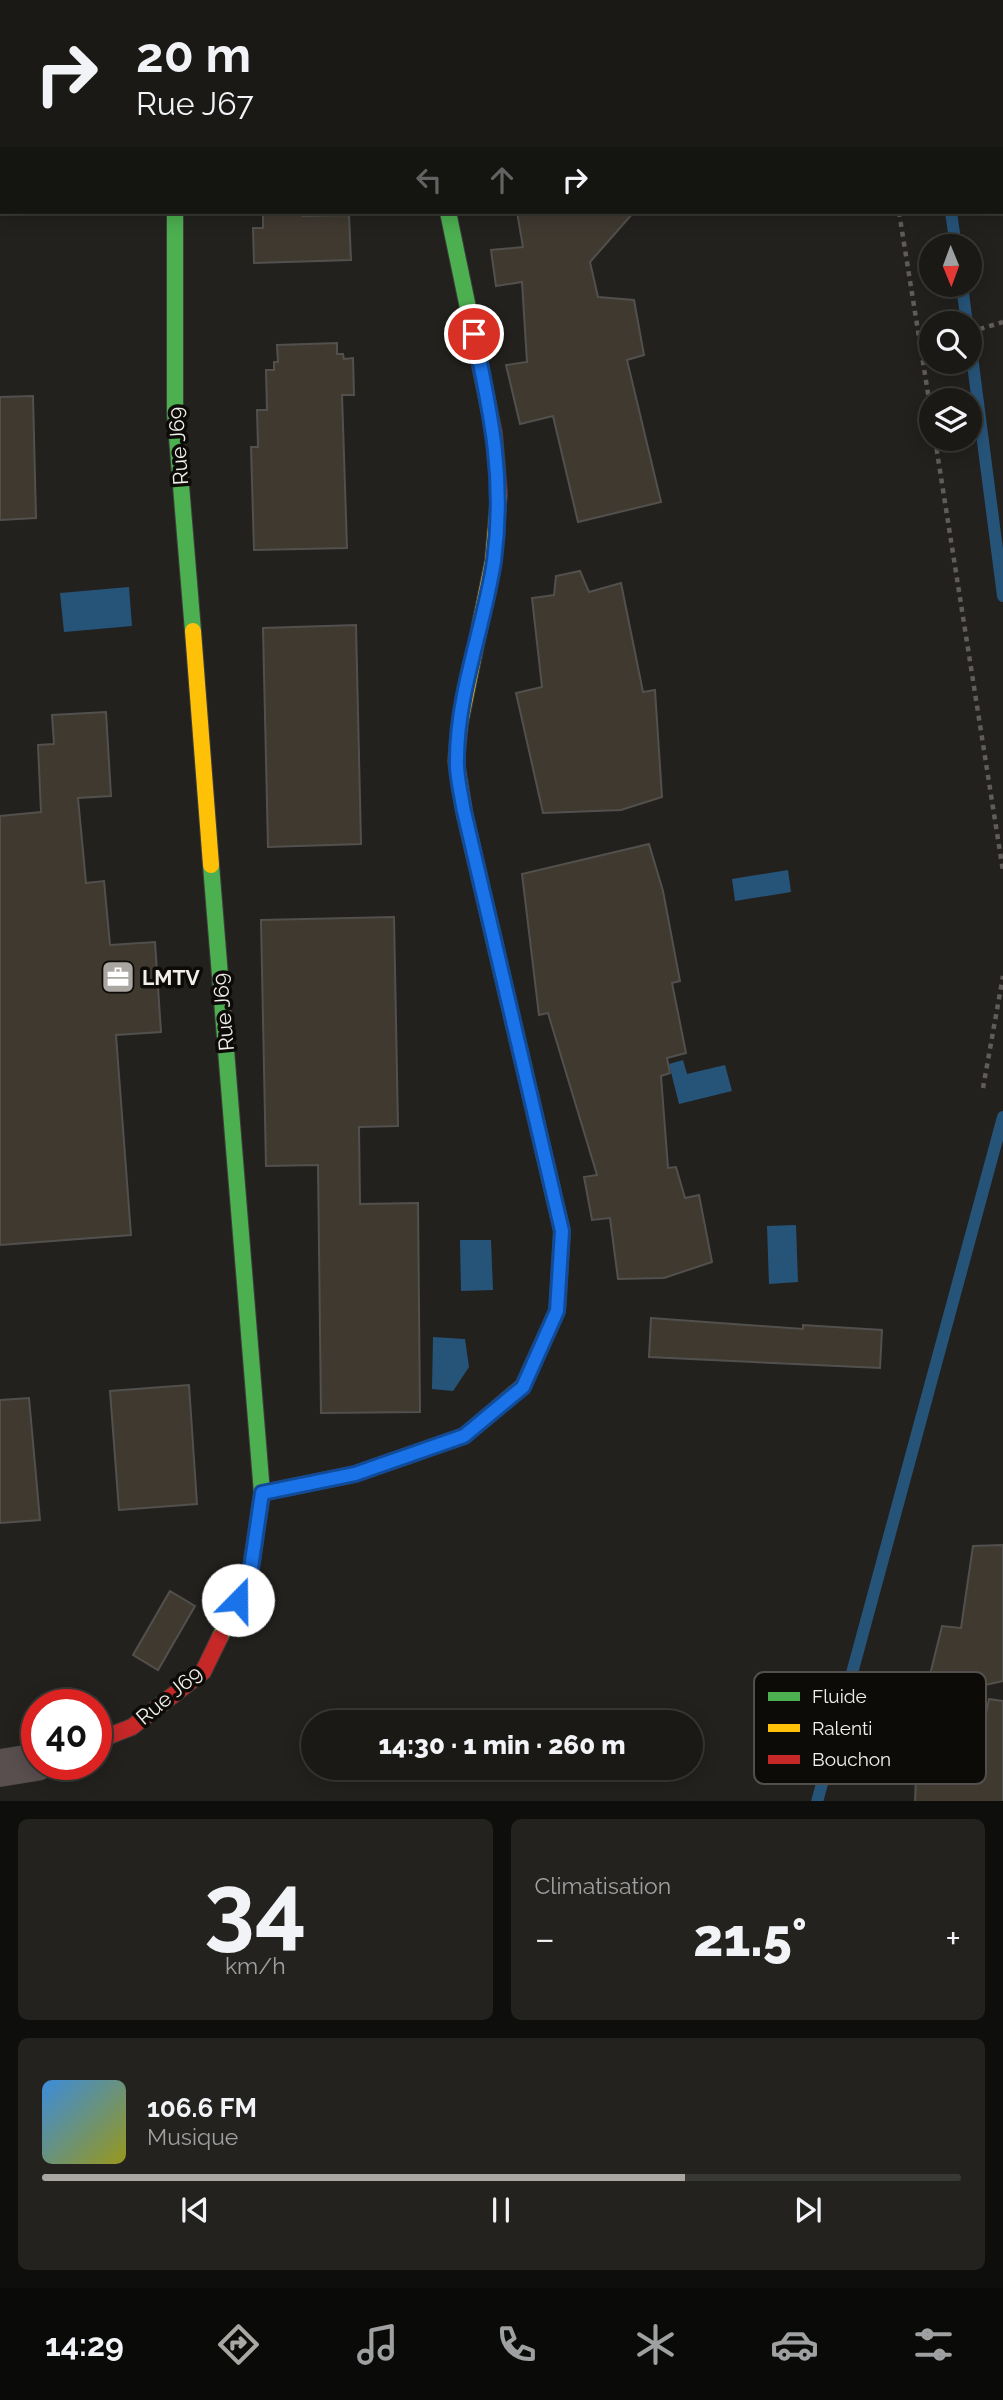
<!DOCTYPE html>
<html lang="fr">
<head>
<meta charset="utf-8">
<style>
	body { margin:0; font-family:Raleway,sans-serif; background:#23221f; color:#f1f3f6; height:100vh; display:flex; flex-direction:column; font-size:26px; white-space:nowrap }
	* { box-sizing:border-box; margin:0 }
	p { font-size:23px; color:#9fa0a1 }
	.icon { flex:none; width:38px; height:38px; fill:none; stroke:currentColor; stroke-width:2; stroke-linecap:round; stroke-linejoin:round }
	.map { position:relative; height:1801px; overflow:hidden }
	.side { display:flex; flex-direction:column; gap:18px; padding:18px; background:#0e0e0c; flex:1 }
	.side>* { flex:none }
	.banner { position:absolute; left:0px; top:0px; width:1004px; height:214px; box-shadow:0 4px 18px #0003,0 0 0 2px #383835; background:#1a1916; color:#f1f3f6; overflow:hidden }
	.needle { width:46px; rotate:179deg }
	.fabs { position:absolute; left:919px; top:234px; display:grid; gap:14px }
	.fabs a { display:grid; place-items:center; width:63px; height:63px; border-radius:50%; background:#1a1916; box-shadow:0 4px 18px #0003,0 0 0 2px #383835; font-size:35px }
	.speed { position:absolute; left:21px; top:1689px; display:flex; gap:14px; font-size:35px; font-weight:700; text-align:center }
	.speed>* { display:grid; place-content:center; width:91px; height:91px; border-radius:50%; background:#1a1916; box-shadow:0 4px 18px #0003,0 0 0 2px #383835; line-height:1 }
	.speed .limit { border:10px solid #d22; background:#fff; color:#111 }
	.pin { position:absolute; display:grid; place-items:center; width:60px; height:60px; color:#fff; margin:-30px; border:4px solid #fff; border-radius:50%; box-shadow:0 2px 7px #0007 }
	.me { position:absolute; width:77px; margin:-38px; rotate:22deg; stroke-linejoin:round; filter:drop-shadow(0 0 5px #0008) }
	.turn { display:flex; align-items:center; gap:24px; height:147px; padding:0 21px; font-size:32px }
	.turn .icon { width:91px; height:91px; stroke-width:2.5 }
	.turn b { display:block; font-size:49px; line-height:60px }
	.lanes { display:flex; align-items:center; height:66px; padding:0 21px; background:#0003; justify-content:center; gap:35px; direction:ltr }
	.lanes .off { opacity:.35 }
	.big { font-size:52px; font-weight:800; line-height:1.1 }
	.side .tile { flex:1; display:flex; flex-direction:column; justify-content:center; gap:10px; min-width:0; padding:0 24px; border-radius:10px; background:#23221f }
	.side .dial { align-items:center; gap:0 }
	.dial b { font-size:91px; line-height:1 }
	.song { display:flex; align-items:center; gap:21px }
	.cover { width:84px; height:84px; border-radius:10px; background:linear-gradient(135deg,hsl(210 70% 55%),hsl(60 70% 35%)) }
	.played { height:7px; border-radius:4px; background:linear-gradient(90deg,#aaa7a3 70%,#383835 70%) }
	.keys { display:flex; justify-content:space-around; direction:ltr }
	.heat { display:flex; justify-content:space-between; align-items:center; font-size:38px; direction:ltr }
	.side .tiles { flex:1; display:grid; gap:18px; grid-template-columns:1fr 1fr }
	.tile:last-child { grid-column:span 2 }
	.trip { position:absolute; left:301px; top:1710px; width:402px; height:70px; border-radius:35px; background:#1a1916; box-shadow:0 4px 18px #0003,0 0 0 2px #383835; font-weight:800; line-height:70px; text-align:center }
	.dock { display:flex; height:112px; justify-content:space-around; align-items:center; background:#0a0a09; color:#9fa0a1 }
	.dock .icon { width:49px; height:49px }
	.dock .on { color:#aaa7a3 }
	.dock b { font-size:32px; color:#f1f3f6 }
	.map>svg:first-child { display:block }
	.water { fill:#265479 }
	.lines { fill:none; stroke-linecap:round; stroke-linejoin:round }
	.stream { stroke:#265479; stroke-width:12 }
	.building { fill:#3f3930; stroke:#52504d; stroke-width:2 }
	.street-casing { stroke:#3f3e3c; stroke-width:38 }
	.fast-casing { stroke:#3f3e3c; stroke-width:18 }
	.slow-casing { stroke:#3f3e3c; stroke-width:18 }
	.jam-casing { stroke:#3f3e3c; stroke-width:18 }
	.path { stroke:#615c5a; stroke-width:4.5; stroke-dasharray:5 5; stroke-linecap:butt }
	.street { stroke:#594f4e; stroke-width:37 }
	.fast { stroke:#4caf50; stroke-width:16 }
	.slow { stroke:#ffc107; stroke-width:16 }
	.jam { stroke:#c62828; stroke-width:16 }
	.route-casing { stroke:#114b97; stroke-width:18 }
	.route { stroke:#1a73e8; stroke-width:12 }
	.labels { text-anchor:middle; dominant-baseline:central; stroke-width:7; stroke-linejoin:round; paint-order:stroke }
	.street-label { font-size:21px; fill:#f2efeb; stroke:#0d0b08 }
	.poi-label { font-size:21px; font-weight:bold; fill:#f2efeb; stroke:#0d0b08; text-anchor:start }
	.key { fill:#0d0b08; stroke:#524f4c; stroke-width:2 }
	.key-label { font-size:19px; fill:#f2efeb }
</style>
</head>
<body>
<div class="map">
<svg width="1003" height="1802" viewBox="0 0 1003 1802">
	<rect width="100%" height="100%" fill="#23211e"/>
	<path class="water" d="M129,587L132,626L64,632L60,593Z
		M788,870L791,892L735,901L732,879Z
		M683,1060L687,1074L725,1065L732,1091L679,1104L669,1064Z
		M796,1225L798,1282L769,1284L767,1226Z
		M460,1240H491L493,1290L461,1291Z
		M433,1337L465,1339L469,1367L453,1391L432,1389Z"/>
	<g class="lines">
		<path class="stream" d="M919,0V2
			M951,212L956,247
			M962,285L967,324
			M970,341L1003,596
			M817,1802L1003,1117"/>
	</g>
	<path class="building" d="M263,212H303V216L349,215L351,260L254,263L253,228H263Z
		M517,212H634L590,262L598,297L634,300L644,355L627,360L661,502L578,522L553,416L520,424L506,365L527,362L522,282L496,286L491,250L523,247Z
		M337,343V354H343L344,359L353,358L354,395H342L347,548L254,550L251,447H258L257,410H267L266,370H274V362H278L277,345Z
		M33,396L36,518L0,520V397Z
		M580,571L589,592L621,583L643,692L655,690L662,797L621,810L543,813L516,693L542,687L532,598L554,595L556,576Z
		M356,625L361,844L268,847L263,628Z
		M106,712L111,796L78,798L86,883L104,881L110,945L155,942L161,1032L116,1035L131,1235L0,1245V816L41,812L38,745L54,744L52,715Z
		M649,844L663,891L680,981L672,983L686,1053L667,1058L670,1073L661,1076L668,1168L676,1167L685,1198L699,1195L712,1262L664,1278L618,1279L610,1218L592,1220L584,1177L597,1175L548,1013L539,1015L522,874Z
		M394,917L398,1126L359,1127L360,1204L418,1203L420,1412L321,1413L318,1165L266,1166L261,920Z
		M651,1318L803,1329V1325L882,1330L880,1368L649,1357Z
		M189,1385L197,1504L119,1510L110,1391Z
		M29,1398L40,1520L0,1523V1400Z
		M1003,1545V1681L950,1693L928,1683L942,1626L961,1628L973,1546Z
		M170,1591L195,1606L158,1670L133,1655Z
		M989,1699L1003,1701V1802H915L917,1754L977,1757Z"/>
	<g class="lines">
		<defs>
			<path id="street" d="M361,0L365,2
				M176,2V0
				M0,1768L37,1762"/>
			<path id="fast" d="M175,212V413L193,631
				M448,212L472,327
				M465,816L562,1231L558,1300
				M211,865L262,1493L250,1575L220,1637"/>
			<path id="slow" d="M193,631L211,865
				M465,816L456,761L460,723L493,561L499,493
				M262,1493L355,1474L464,1436L523,1386L557,1311L558,1300"/>
			<path id="jam" d="M472,327L494,433L499,493
				M96,1741L132,1727L203,1672L220,1637"/>
		</defs>
		<use href="#street" class="street-casing"/>
		<use href="#fast" class="fast-casing"/>
		<use href="#slow" class="slow-casing"/>
		<use href="#jam" class="jam-casing"/>
		<path class="path" d="M870,0V2
			M899,212L931,412
			M970,332L1003,322
			M920,343L931,340
			M935,439L1003,871
			M983,1088L1003,976"/>
		<use href="#street" class="street"/>
		<use href="#fast" class="fast"/>
		<use href="#slow" class="slow"/>
		<use href="#jam" class="jam"/>
	</g>
	<g class="lines">
		<defs>
			<path id="route" d="M238,1600L250,1575L262,1493L355,1474L464,1436L523,1387L557,1311L562,1231L463,807C461,792 456,775 457,759C457,693 484,627 494,561C505,478 491,414 474,334"/>
		</defs>
		<use href="#route" class="route-casing"/>
		<use href="#route" class="route"/>
	</g>
	<defs>
		<symbol id="office-square" viewBox="-11 -11 22 22"><rect x="-9" y="-9" width="18" height="18" rx="4" fill="#aaa7a3" stroke="#0d0b08"/><path d="M-6-3h4V-5.5h4V-3h4V5H-6ZM-1-4.5V-3h2v-1.5ZM-6 0V1H6V0Z" fill="#fff"/></symbol>
	</defs>
	<g fill-rule="evenodd">
		<use href="#office-square" x="99" y="958" width="38" height="38"/>
	</g>
	<g class="labels">
		<g class="street-label">
			<text transform="translate(178 446) rotate(-94)">Rue J69</text>
			<text transform="translate(223 1012) rotate(-95)">Rue J69</text>
			<text transform="translate(169 1695) rotate(-40)">Rue J69</text>
		</g>
		<g class="poi-label">
			<text x="142" y="977">LMTV</text>
		</g>
	</g>
	<rect x="754" y="1672" width="232" height="112" rx="10" class="key"/>
	<rect x="768" y="1692" width="32" height="9" fill="#4caf50"/>
	<rect x="768" y="1724" width="32" height="8" fill="#ffc107"/>
	<rect x="768" y="1755" width="32" height="9" fill="#c62828"/>
	<g class="key-label">
		<text x="812" y="1703">Fluide</text>
		<text x="812" y="1735">Ralenti</text>
		<text x="812" y="1766">Bouchon</text>
	</g>
</svg>
<div class="fabs">
<a><svg class="needle" viewBox="-14 -14 28 28"><path d="M0-13l5 13h-10z" fill="#e53935"/><path d="M0 13l5-13h-10z" fill="#9fa0a1"/></svg></a>
<a><svg class="icon" aria-label="search" viewBox="0 0 24 24"><circle cx="10" cy="10" r="6"/><path d="M15 15l6 6"/></svg></a>
<a><svg class="icon" aria-label="layers" viewBox="0 0 24 24"><path d="M12 4l9 5-9 5-9-5zM3 14l9 5 9-5"/></svg></a>
</div>
<div class="speed"><div class="limit">40</div></div>
<div class="pin" style="left:474px;top:334px;background:#d93025"><svg class="icon" aria-label="arrive" viewBox="0 0 24 24"><path d="M6 21V4h12l-3 4 3 4H6"/></svg></div>
<svg class="me" style="left:238px;top:1600px" viewBox="-20 -20 40 40"><circle r="19" fill="#fff"/><path d="M0-13L10 11 0 6-10 11z" fill="#1a73e8"/></svg>
<div class="trip">14:30 · 1 min · 260 m</div>
<div class="banner">
<div class="turn"><svg class="icon" aria-label="right" viewBox="0 0 24 24"><path d="M7 20v-9h11M14 6l5 5-5 5"/></svg><div><b>20 m</b>Rue J67</div></div>
<div class="lanes"><svg class="icon off" aria-label="left" viewBox="0 0 24 24"><path d="M17 20v-9H6M10 6l-5 5 5 5"/></svg><svg class="icon off" aria-label="ahead" viewBox="0 0 24 24"><path d="M12 20V5M6 11l6-6 6 6"/></svg><svg class="icon" aria-label="right" viewBox="0 0 24 24"><path d="M7 20v-9h11M14 6l5 5-5 5"/></svg></div>
</div>
</div>
<section class="side">
<div class="tiles">
<div class="tile dial"><b>34</b><p>km/h</p></div>
<div class="tile"><p>Climatisation</p>
<div class="heat"><a>−</a><b class="big">21.5°</b><a>+</a></div>
</div>
<div class="tile">
<div class="song"><i class="cover"></i><div><b>106.6 FM</b><p>Musique</p></div></div>
<div class="played"></div>
<div class="keys"><svg class="icon" aria-label="previous" viewBox="0 0 24 24"><path d="M18 5L8 12l10 7zM5 5v14"/></svg><svg class="icon" aria-label="pause" viewBox="0 0 24 24"><path d="M8 5v14M16 5v14"/></svg><svg class="icon" aria-label="next" viewBox="0 0 24 24"><path d="M6 5l10 7-10 7zM19 5v14"/></svg></div>
</div>
</div>
</section>
<nav class="dock">
<b>14:29</b>
<svg class="icon on" aria-label="directions" viewBox="0 0 24 24"><path d="M12 3l9 9-9 9-9-9zM9 14v-3h6M13 9l2 2-2 2"/></svg>
<svg class="icon" aria-label="music" viewBox="0 0 24 24"><path d="M9 18V5l10-2v13"/><circle cx="6" cy="18" r="3"/><circle cx="16" cy="16" r="3"/></svg>
<svg class="icon" aria-label="phone" viewBox="0 0 24 24"><path d="M5 4h4l2 5-3 2q2 4 5 5l2-3 5 2v4C11 20 4 13 5 4z"/></svg>
<svg class="icon" aria-label="climate" viewBox="0 0 24 24"><path d="M12 3v18M4 7l16 10M4 17L20 7"/></svg>
<svg class="icon" aria-label="car" viewBox="0 0 24 24"><path d="M5 17H2v-5l4-1 3-4h7l3 4 3 1v5h-3M9 17h6M6 11h13"/><circle cx="7" cy="17" r="2"/><circle cx="17" cy="17" r="2"/></svg>
<svg class="icon" aria-label="filters" viewBox="0 0 24 24"><path d="M4 7h16M4 17h16"/><circle cx="9" cy="7" r="2"/><circle cx="15" cy="17" r="2"/></svg>
</nav>
</body>
</html>
